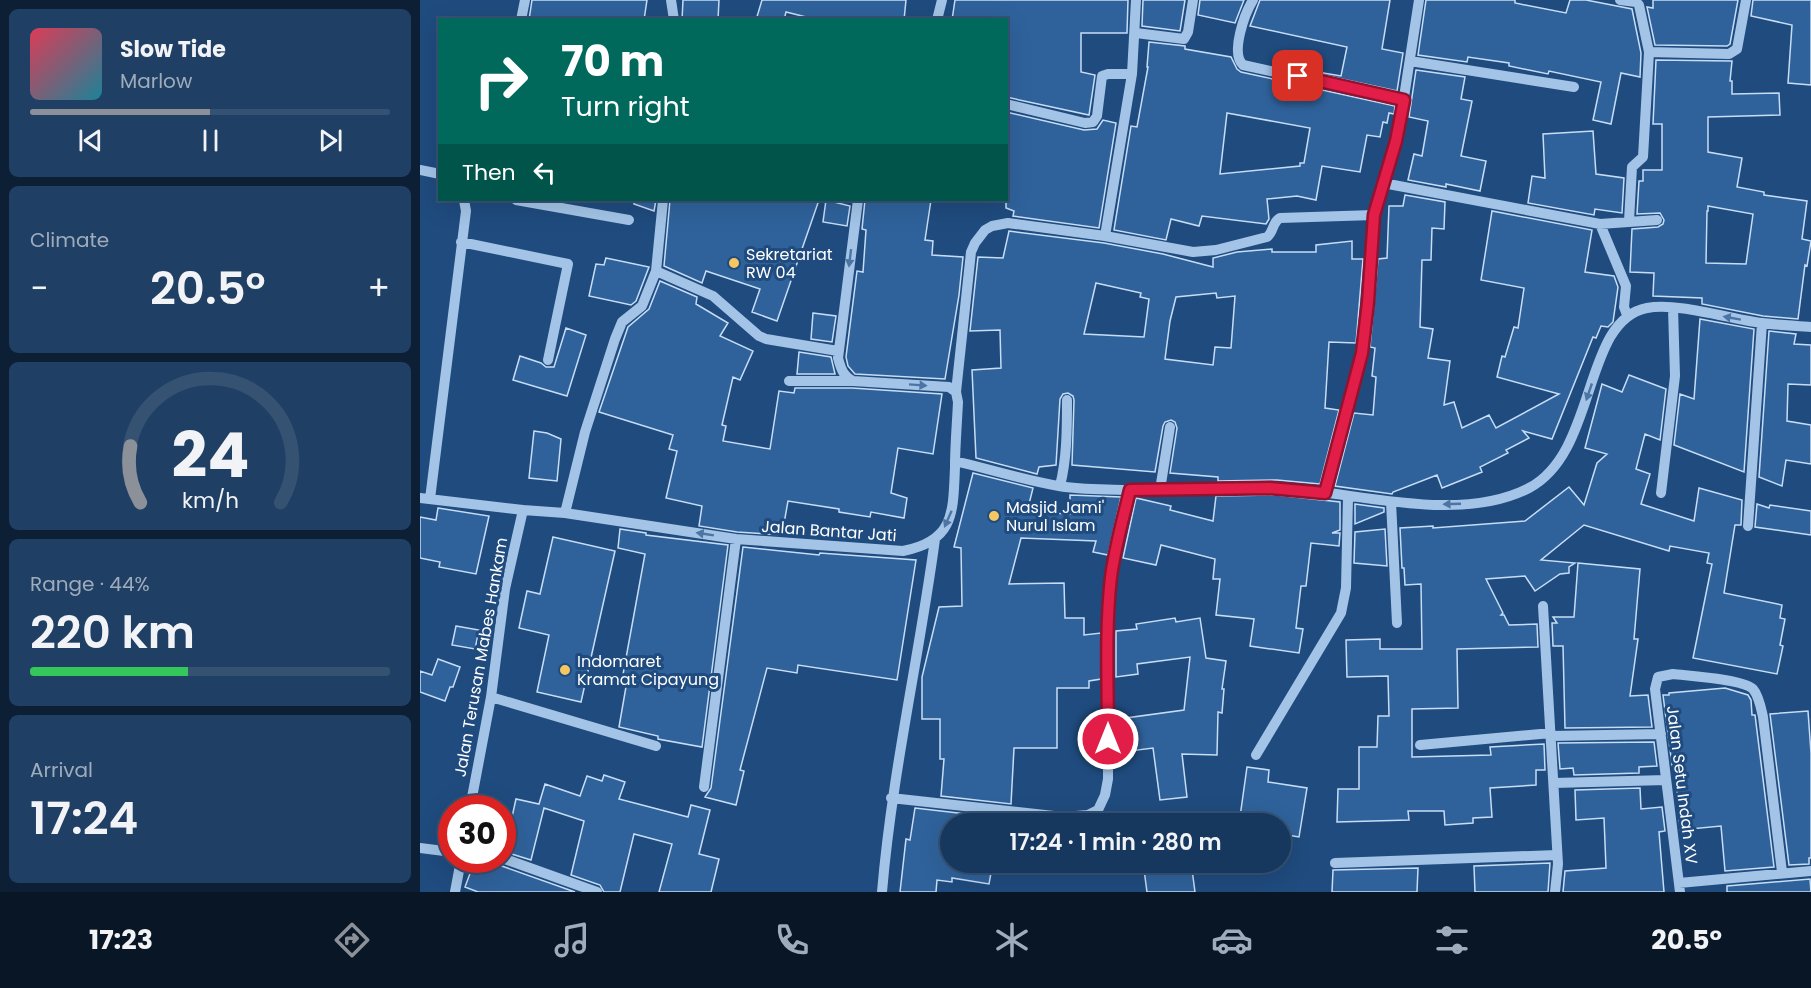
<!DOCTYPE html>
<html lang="en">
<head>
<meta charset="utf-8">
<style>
	body { margin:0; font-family:Poppins,sans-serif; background:#203f64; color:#f1f3f6; height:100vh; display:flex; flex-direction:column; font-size:22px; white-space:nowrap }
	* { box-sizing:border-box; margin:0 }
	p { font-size:20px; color:#9eacbc }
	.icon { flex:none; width:33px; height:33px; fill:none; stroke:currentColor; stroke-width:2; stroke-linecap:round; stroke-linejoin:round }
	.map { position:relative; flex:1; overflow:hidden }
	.drawer { display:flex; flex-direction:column; gap:9px; padding:9px; background:#0d1f34; width:420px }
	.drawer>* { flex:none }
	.banner { position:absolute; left:18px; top:18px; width:570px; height:183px; border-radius:0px; box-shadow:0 6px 24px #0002,0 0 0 2px #365273; background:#00695c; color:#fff; overflow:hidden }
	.speed { position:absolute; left:18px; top:795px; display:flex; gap:12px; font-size:30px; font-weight:700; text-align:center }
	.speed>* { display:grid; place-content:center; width:78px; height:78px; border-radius:50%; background:#17385e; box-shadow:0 6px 24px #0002,0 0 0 2px #365273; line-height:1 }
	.speed .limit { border:9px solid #d22; background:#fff; color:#111 }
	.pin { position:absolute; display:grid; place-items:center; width:51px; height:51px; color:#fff; margin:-26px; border-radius:12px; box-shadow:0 3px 9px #0006 }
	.me { position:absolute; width:66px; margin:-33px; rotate:0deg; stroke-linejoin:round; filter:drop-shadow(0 0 4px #0008) }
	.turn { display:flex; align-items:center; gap:21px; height:126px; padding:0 24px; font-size:27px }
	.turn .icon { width:78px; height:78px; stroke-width:2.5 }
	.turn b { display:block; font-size:42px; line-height:51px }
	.then { display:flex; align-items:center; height:57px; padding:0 24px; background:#0003; gap:12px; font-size:22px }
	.big { font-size:45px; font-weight:600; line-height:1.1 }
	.drawer .card { flex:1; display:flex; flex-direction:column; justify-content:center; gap:9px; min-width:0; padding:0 21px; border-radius:9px; background:#203f64 }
	.drawer .dial { align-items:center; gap:0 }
	.dial svg { height:156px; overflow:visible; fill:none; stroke:#365273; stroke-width:7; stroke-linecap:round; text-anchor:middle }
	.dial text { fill:#f1f3f6; stroke:none }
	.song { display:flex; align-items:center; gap:18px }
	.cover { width:72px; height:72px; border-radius:9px; background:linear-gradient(135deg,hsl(350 70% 55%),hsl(190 70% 35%)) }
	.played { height:6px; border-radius:3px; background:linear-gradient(90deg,#8c9099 50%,#365273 50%) }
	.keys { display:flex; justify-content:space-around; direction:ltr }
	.heat { display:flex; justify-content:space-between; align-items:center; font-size:33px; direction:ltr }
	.charge { height:9px; border-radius:4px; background:linear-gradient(90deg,#34c759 44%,#365273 0) }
	.trip { position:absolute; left:520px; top:813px; width:351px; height:60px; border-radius:30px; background:#17385e; box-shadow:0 6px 24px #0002,0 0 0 2px #365273; font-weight:600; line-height:60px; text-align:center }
	.menu { display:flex; height:96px; justify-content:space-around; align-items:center; background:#091626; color:#9eacbc }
	.menu .icon { width:42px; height:42px }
	.menu .active { color:#8c9099 }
	.menu b { font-size:27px; color:#f1f3f6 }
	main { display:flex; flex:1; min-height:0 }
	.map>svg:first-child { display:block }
	.building { fill:#2f629b; stroke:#c7ddf6; stroke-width:1.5; fill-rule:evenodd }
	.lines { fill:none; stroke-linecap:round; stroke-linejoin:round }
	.minor { stroke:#a3c4e7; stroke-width:10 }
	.oneway { fill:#4d75a3 }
	.route-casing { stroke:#92132f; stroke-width:15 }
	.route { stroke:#e11d48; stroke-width:10 }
	.poi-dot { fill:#f5c763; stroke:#1f4b7e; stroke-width:2 }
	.labels { text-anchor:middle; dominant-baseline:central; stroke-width:6; stroke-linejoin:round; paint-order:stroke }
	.poi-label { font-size:16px; fill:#fff; stroke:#1f4b7e; text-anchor:start }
	.street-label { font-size:16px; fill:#fff; stroke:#1f4b7e }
</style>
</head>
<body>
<main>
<section class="drawer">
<div class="card">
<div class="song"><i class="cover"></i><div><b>Slow Tide</b><p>Marlow</p></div></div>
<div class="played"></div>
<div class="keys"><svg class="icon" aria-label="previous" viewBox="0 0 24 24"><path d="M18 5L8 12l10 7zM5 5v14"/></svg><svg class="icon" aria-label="pause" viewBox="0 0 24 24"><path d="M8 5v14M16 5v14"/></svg><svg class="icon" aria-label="next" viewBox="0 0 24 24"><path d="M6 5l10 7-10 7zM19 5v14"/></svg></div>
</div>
<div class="card"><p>Climate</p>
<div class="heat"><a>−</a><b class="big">20.5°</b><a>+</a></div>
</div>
<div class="card dial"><svg viewBox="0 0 100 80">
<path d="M14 69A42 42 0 1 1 86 69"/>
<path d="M14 69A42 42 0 0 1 9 40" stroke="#8c9099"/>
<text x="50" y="56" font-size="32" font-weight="700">24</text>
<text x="50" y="72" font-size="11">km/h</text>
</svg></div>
<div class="card"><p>Range · 44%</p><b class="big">220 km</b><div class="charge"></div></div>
<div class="card"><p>Arrival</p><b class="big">17:24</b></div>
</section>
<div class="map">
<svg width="1391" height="892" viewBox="0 0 1391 892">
	<rect width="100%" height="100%" fill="#1f4b7e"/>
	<path class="building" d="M112,0H227L224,20H109Z
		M263,0H299L298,20H262Z
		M342,0H486L484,20H398L366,12L364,20H336Z
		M535,0H708L707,33H661V72L675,75L669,115L586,97V20H532Z
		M723,0H765L760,31L722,26Z
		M780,0H824L815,23L778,15Z
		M840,0H970L962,49L983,53L977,91L862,66L921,76L927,47L830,26Z
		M1006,0H1095V3L1146,13L1150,0H1166L1212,9L1221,53L1220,77L1201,73L1191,124L1173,120L1181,82L1129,71L1128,74L1089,66V63L1048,57L1047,62L998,55Z
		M1233,0H1318L1310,44L1307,46L1235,45L1227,7L1233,8Z
		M1333,0H1391V85L1368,83L1372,25L1331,16Z
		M729,42L765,46V49L811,57L817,69L821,72L975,106L974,114L969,113L967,123L963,122L960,137L947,135L940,172L902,166L896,200L877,196L847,199L849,219L846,224L782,216L779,226L751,219L746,240L694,230L711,126L717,127L728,67H727ZM807,113L890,128L884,163H880V166L800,174Z
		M1236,60L1312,61L1310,81H1312V94L1359,93L1360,115L1288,117V152L1322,158L1317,187L1344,192V195L1387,201L1382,239L1391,241L1387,266L1385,265L1378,319L1343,316L1282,304V298L1233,296L1234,273L1210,272L1212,229L1238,227L1243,224L1244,220L1240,213L1217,214L1219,181H1223V170H1242V124H1233ZM1288,206L1333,214L1326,264L1286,263L1287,211H1288Z
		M996,70L1045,77L1041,99L1052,101L1041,156L1066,161L1060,191L1026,184V187L988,180L994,154L1002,156L1008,121L989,117Z
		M586,112L664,130L677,129L683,120L696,123L679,228L593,216L594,211L586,208Z
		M1173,131L1176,174L1204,178L1202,213L1175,209L1174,215L1108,203L1112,176L1125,178L1123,134Z
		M985,195L1025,202L1024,229L1012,228L1011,260H1002L1000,327L1013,329L1008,358L1030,361L1024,405L1034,402L1042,428L1069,415L1076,428L1139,394L1077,377L1082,356L1085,357L1094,327L1098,328L1104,288L1061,280L1072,211L1172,230L1165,272L1194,276L1198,287L1193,322L1188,327L1181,326L1176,338L1173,337L1132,439L1103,431L1109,438L1086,450L1088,453L1060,467L1062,472L1022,488L1017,475L973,492L972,494L915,486L934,413L953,415L956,377L952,376L955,348L950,347L958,259L967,258L969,206H983Z
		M214,200H236L234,211L214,204Z
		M250,200H399L357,321L332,312L340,289L286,271L282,283L244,266Z
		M406,200L430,206L427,226L403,222Z
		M445,200H511L505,240L513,241L512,255L543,257L539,295L525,379L435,374L428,366L426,357L437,271L443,272L446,230L442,229Z
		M589,231L684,243L743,254L793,267V258L817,252L852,249V252H896V245L932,241V259H943L936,343L909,342L905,408L919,410L900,484L857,480L798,481V477L750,473L757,428L755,422L751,420L745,422L743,426L735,472L652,465L654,400L653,396L648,393L643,394L640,399L636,465L619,467L617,474L556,458L552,370L581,368L580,330L550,331L558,257L583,258ZM676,283L721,293L720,297L729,299L724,337L664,334ZM796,293L797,298L815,296L811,348L795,347L793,365L745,359L750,321L756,297Z
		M186,258L229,267L216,301L211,305L169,296L176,264L184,265Z
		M240,281L277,297L276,304L308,323L300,336L333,351L320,380L313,377L302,425L306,426L303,441L350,449L359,391L374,393L375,388H432L522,394L513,454L478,448L471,493L487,498L484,518L451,512L450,517L419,512V509L368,501L362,535L317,532L279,526L282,506L246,498L257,451L249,449L253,435L179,412L208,327L229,309Z
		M393,313L416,316L412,342L391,339Z
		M1280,319L1334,329L1324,472L1254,445L1260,394L1274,399Z
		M146,328L166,335L147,396L93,380L100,356L121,363L126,367H134Z
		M1349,331L1376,334L1374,344L1391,345V385L1368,384L1367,421L1391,425V464L1366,460L1362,486L1339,477Z
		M379,352L411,357L415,374H377Z
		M1209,375L1246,389L1240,440L1225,434L1216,469L1230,474L1221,504L1274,521L1279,488L1322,500L1321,525H1315L1304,593L1362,605L1360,618L1365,619L1360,645L1363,646L1357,674L1273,658L1292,564L1287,563L1289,553L1250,546L1249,551L1164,525L1121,560L1155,563L1149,567V573L1140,574L1115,591L1105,576L1066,579L1083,613L1081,615H1084L1089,625L1117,624L1118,647L1037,649L1038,708L992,709V757L1071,755L1070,747L1124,744L1125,770H1116V785L1070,788L1072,817L1053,818V823L1025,825L1024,811H988L989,820L917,822L918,789H939V747H957L958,716H969L968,676L927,677L926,640L960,639V649H1002L1001,584L985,585L984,568H982L980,528L1013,526V528L1105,521L1149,487L1164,505L1177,463L1187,454L1165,448L1182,384L1202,392Z
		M114,431L127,433L141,439L137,481L109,478Z
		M553,473L613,488L607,512L650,514V495L701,497L688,555L673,552L676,541L601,538L589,584L644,583L645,618H664V635L681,633V679L669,681V688H637V748H594L591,804L521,796L524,759H520V719H502V677L519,607L542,606L541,548L534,547Z
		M856,495L920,502V530L912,533H920L919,546L891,543L886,586H881L876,628L883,629L879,653L830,646L834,619L796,615L800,579H793L795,559L741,545L736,565L703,558L716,498L751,506L750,510L793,521L796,496Z
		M935,504L964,508V512L935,524Z
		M1337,504L1349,508L1350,505L1391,511V535L1335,527Z
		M18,508L69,516L56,574L19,567L20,562L0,558V517L16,520Z
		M200,529L226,533V535L308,545L282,747L238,739V736L199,727L207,681L202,680L225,554L198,548Z
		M965,529L967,566L934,563L935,532Z
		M133,537L195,551L161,702L117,692L129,635L99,628L107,591L120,594Z
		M323,547L399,555L400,553L496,560L477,680L378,665L377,673L347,668L320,770L324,771L316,805L285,797L291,788Z
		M1158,563L1220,569L1214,639H1218L1210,696L1228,695L1232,727L1145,728L1143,646H1133L1132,623H1137L1133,617H1154Z
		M755,618L756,622L780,618L786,658L806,661L802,689H804L802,713L798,712L797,755L762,754L767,797L740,800L733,748L710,751L706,718L764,710L770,657L717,664L718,674L696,677V631L717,629L716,624Z
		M36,626L59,630L55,649L32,645Z
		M18,659L40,667L33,687H30L25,701L0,692V671L12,675Z
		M1305,688L1328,695L1331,700L1332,715H1335L1354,867L1305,871L1301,826L1260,830L1255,765H1252L1243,695H1249V693Z
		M1388,711L1391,753V858H1389V864L1369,865L1350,714Z
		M1234,742L1237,766L1219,767V773L1154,775L1153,768L1140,769L1138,743Z
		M827,767L849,770L848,782L887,788L879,837L861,834V824H819Z
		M184,775L205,782L199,799L268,817L271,805L290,810L279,854L299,859L291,892H239L252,844L214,834L200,892H184L180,885L151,875L164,821L124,808L111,860L82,851V814L92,817L96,799L119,804L125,784L160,796L167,776L182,781Z
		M1220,788L1221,809L1242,807L1245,831L1239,832L1244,892H1143L1145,871L1186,868L1184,818L1156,820L1155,790Z
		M495,808L590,819V824H531V862H573L569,884L532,878V882L517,880L516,892H480L486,839L490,840Z
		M55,860H75L79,865L155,892H58L45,887Z
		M723,862H771L775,892H727Z
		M1130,863L1128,892H1055L1054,866Z
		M998,868L997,892H912L913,870Z
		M1390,879L1391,892H1307V886Z"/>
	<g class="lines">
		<path class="minor" d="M251,0L254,20
			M833,0C825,13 810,53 823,65L984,100
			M1200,0L1216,2L1219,5L1229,52L1223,157L1212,167L1209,221
			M101,20L105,0
			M517,20L522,0
			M716,33L764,39L768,32L773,0
			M1229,52L1309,54L1317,49L1326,0
			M990,61L1154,87
			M586,104L665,123L673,122L677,116L682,76L688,74H712
			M0,170L20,174
			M963,183L1180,224L1237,220
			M96,200L209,220
			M1180,224L1206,286L1204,307L1207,315
			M685,236L712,74L716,0
			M41,242L148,264L128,360
			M236,271L293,296L339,336L346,339L418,351
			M369,381H432
			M536,392L551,252L555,243L565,230L572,226L588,223L685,236L773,252L796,250L847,237C854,232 852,222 860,218L954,215
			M535,461C569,469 604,480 639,486C661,490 685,489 707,490C764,493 821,484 878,489C948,496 1043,522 1109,488C1178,452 1162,320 1227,308C1257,302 1310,319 1342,323C1358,325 1375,326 1391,327
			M640,486C647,458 647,429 647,400
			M740,490L750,427
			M905,493L942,353L948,301L954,215L980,123L999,0
			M1241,493L1255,376L1253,308
			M0,498L103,510L145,513L316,539L483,551C535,541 533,512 535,467C535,446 537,424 538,402L536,392L529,387L433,381C423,376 421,369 418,358L438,200
			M10,499L46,211L44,200
			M971,502L977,623
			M145,513L165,432L195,339L202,322L222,306L236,271L243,200
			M1328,526L1342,323
			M1123,606L1138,864L1135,892
			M71,697L236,746
			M1131,736L1241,734
			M1000,745L1131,733
			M836,755L921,613L926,588L928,497
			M1134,783L1246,780
			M284,787L316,539
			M471,798L643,817L668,815L678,810L685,795L688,779V643L691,577L710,490
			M50,808L71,697L85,589L103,510
			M0,848L32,852
			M82,858L177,892
			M915,863L1137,855
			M1259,883L1391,871
			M35,892L41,860
			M462,892C472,773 499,658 515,539
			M1260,892L1235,689L1238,677L1253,674C1269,676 1323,679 1333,689C1339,696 1341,708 1343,717L1362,872"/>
	</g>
	<defs><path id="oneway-solid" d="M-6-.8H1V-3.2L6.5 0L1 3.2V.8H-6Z" transform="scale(1.5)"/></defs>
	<g class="oneway">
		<use href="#oneway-solid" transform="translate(430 258) rotate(97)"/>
		<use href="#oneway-solid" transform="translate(1312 318) rotate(-170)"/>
		<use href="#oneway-solid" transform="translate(498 385) rotate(4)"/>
		<use href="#oneway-solid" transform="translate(1169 392) rotate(109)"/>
		<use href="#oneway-solid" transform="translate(1032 504) rotate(178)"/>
		<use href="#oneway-solid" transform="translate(528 519) rotate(114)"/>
		<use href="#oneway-solid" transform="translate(285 534) rotate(-171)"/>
	</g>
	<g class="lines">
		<defs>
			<path id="route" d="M688,739C688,685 685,630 691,577C695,547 703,519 710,490L850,488L905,493L942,353L948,302L954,215L976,141L984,100L878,76"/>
		</defs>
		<use href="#route" class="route-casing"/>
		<use href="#route" class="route"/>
	</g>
	<g class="poi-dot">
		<circle cx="314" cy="263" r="6"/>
		<circle cx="574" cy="516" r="6"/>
		<circle cx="145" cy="670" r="6"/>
	</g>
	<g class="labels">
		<g class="poi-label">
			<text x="326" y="254">Sekretariat<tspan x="326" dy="18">RW 04</tspan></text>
			<text x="586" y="507">Masjid Jami'<tspan x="586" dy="18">Nurul Islam</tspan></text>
			<text x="157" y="661">Indomaret<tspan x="157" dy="18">Kramat Cipayung</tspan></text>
		</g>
		<g class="street-label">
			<text transform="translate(409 531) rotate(4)">Jalan Bantar Jati</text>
			<text transform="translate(61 657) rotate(-80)">Jalan Terusan Mabes Hankam</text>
			<text transform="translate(1262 785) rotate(83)">Jalan Setu Indah XV</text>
		</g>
	</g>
</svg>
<div class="speed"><div class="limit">30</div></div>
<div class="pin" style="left:878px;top:76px;background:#d93025"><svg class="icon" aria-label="arrive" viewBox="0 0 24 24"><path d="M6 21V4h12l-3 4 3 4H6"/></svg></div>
<svg class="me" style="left:688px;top:739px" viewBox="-20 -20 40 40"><circle r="17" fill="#e11d48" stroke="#fff" stroke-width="3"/><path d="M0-11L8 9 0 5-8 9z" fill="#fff"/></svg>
<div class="trip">17:24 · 1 min · 280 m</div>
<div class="banner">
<div class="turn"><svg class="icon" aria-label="right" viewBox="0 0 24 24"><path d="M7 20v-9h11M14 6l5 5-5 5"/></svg><div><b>70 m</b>Turn right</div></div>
<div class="then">Then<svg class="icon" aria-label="left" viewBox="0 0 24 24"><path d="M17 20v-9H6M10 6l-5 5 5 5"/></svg></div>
</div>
</div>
</main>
<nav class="menu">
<b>17:23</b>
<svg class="icon active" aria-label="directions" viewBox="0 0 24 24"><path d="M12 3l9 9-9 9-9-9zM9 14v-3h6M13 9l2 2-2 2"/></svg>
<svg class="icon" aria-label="music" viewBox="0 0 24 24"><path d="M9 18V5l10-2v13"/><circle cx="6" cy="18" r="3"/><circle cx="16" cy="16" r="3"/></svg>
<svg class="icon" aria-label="phone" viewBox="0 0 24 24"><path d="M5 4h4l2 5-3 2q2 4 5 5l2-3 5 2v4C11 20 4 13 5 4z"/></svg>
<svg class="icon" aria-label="climate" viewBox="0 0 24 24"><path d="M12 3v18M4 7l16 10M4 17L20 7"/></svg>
<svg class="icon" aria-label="car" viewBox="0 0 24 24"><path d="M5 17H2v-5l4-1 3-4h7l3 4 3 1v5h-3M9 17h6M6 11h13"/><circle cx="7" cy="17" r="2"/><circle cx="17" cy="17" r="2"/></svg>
<svg class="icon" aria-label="filters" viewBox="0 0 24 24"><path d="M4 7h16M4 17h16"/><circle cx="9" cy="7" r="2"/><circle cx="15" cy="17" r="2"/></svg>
<b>20.5°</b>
</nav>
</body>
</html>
